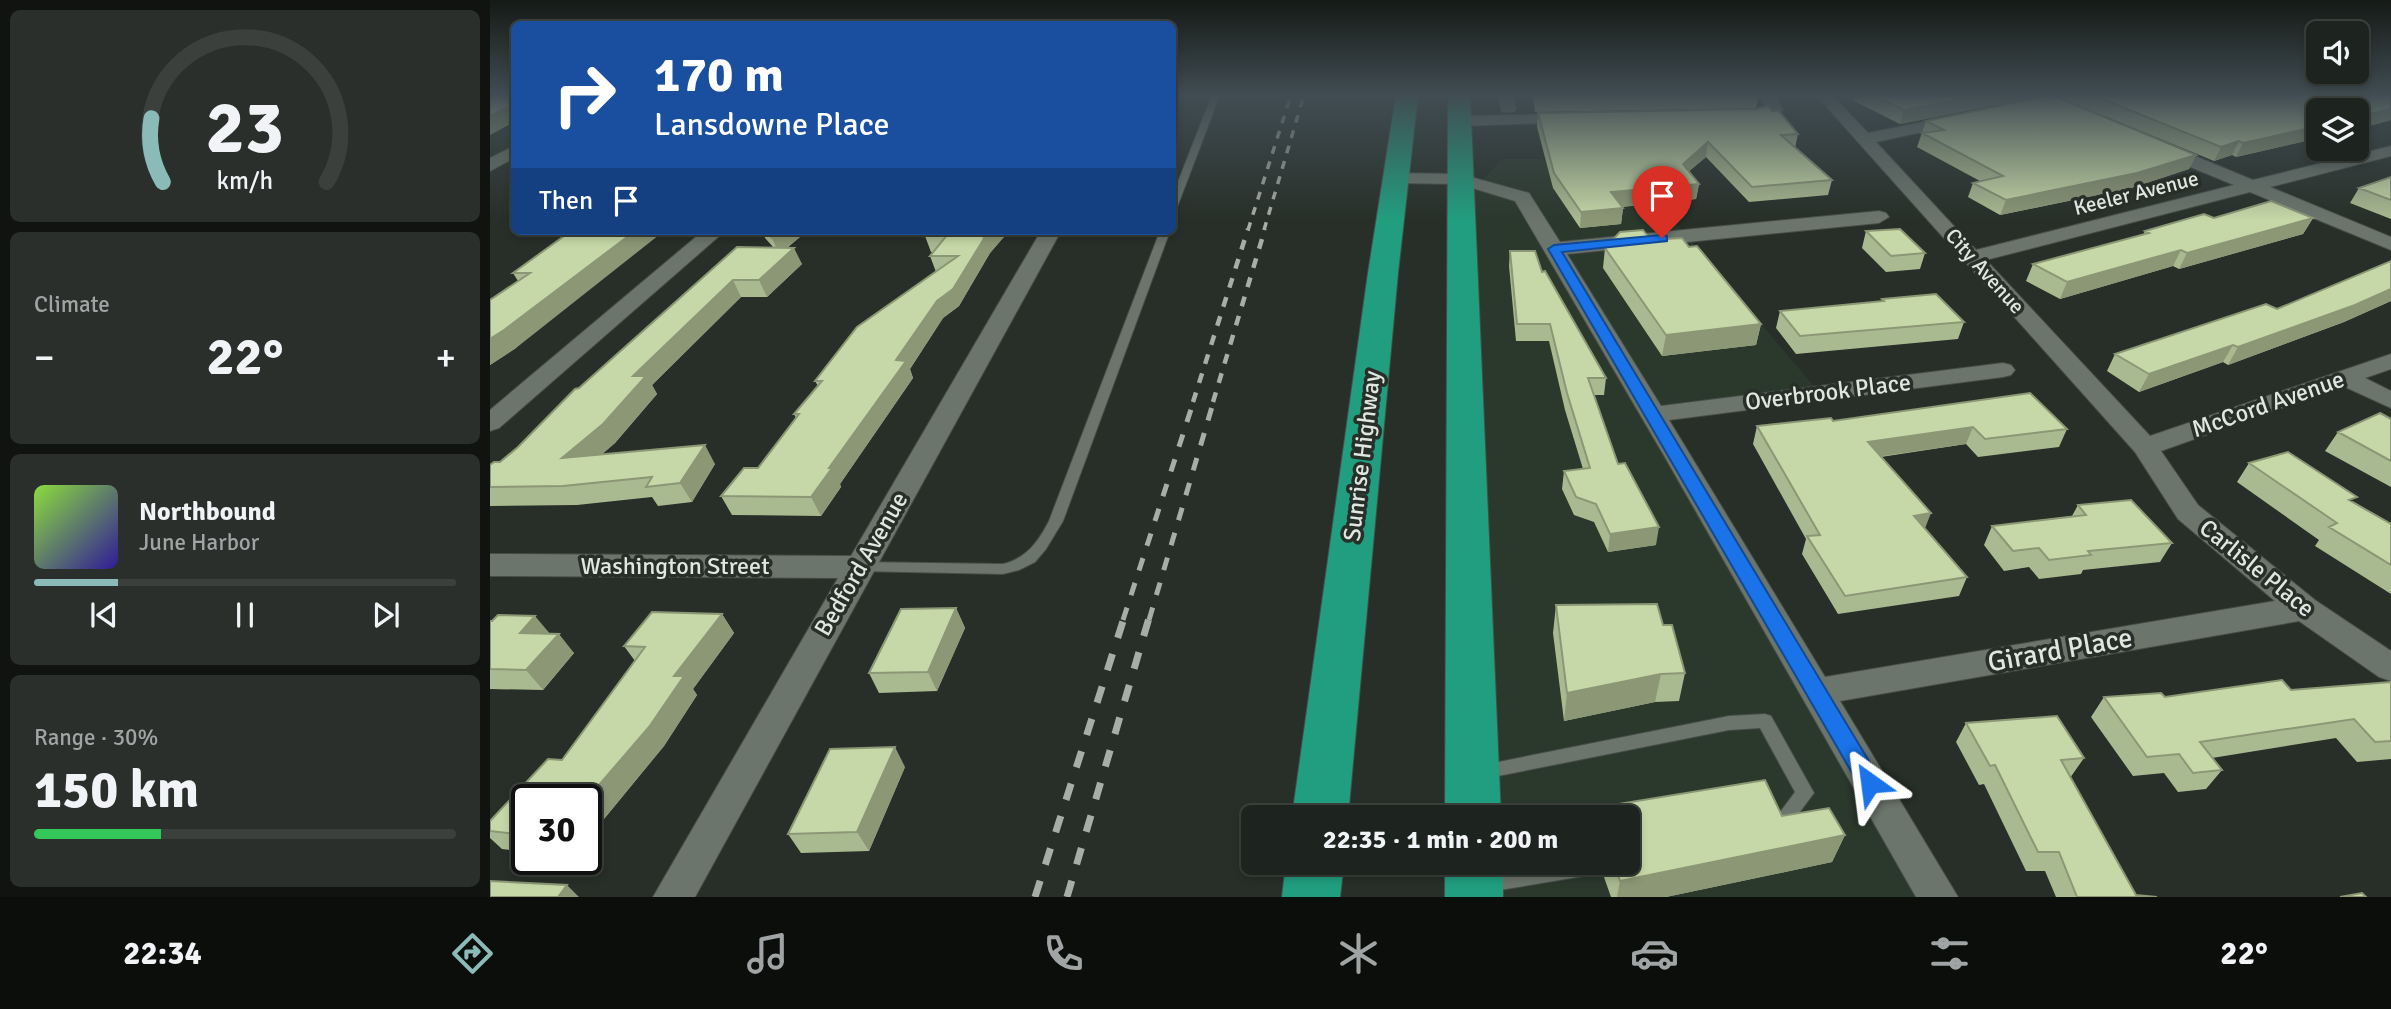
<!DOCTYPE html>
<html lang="en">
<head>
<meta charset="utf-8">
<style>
	body { margin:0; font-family:Signika,sans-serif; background:#2a2f2b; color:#f1f3f6; height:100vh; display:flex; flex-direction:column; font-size:26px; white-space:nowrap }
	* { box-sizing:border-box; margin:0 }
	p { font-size:23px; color:#a0a4a4 }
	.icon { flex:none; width:38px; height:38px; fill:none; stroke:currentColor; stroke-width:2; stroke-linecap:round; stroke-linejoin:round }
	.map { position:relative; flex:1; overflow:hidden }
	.sheet { display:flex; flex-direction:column; gap:10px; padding:10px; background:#101310; width:490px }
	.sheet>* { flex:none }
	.hud { position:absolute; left:21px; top:21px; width:665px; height:214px; border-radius:10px; box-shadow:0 4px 10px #0003,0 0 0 2px #3b403c; background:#1a4fa0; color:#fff; overflow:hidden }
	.controls { position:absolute; left:1816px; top:21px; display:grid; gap:14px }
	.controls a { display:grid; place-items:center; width:63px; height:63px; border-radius:10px; background:#1d231e; box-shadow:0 4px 10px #0003,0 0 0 2px #3b403c; font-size:35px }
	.speed { position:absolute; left:21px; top:784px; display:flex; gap:14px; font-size:35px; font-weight:700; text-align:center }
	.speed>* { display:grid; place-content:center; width:91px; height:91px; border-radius:50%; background:#1d231e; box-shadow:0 4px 10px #0003,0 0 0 2px #3b403c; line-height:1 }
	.speed .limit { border:4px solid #111; border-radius:10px; background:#fff; color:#111 }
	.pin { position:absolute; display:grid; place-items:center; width:60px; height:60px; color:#fff; margin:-72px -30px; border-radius:50% 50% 50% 0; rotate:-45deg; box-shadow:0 0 7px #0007 }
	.pin .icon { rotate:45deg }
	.me { position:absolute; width:77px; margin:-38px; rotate:329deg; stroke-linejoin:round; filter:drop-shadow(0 0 5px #0008) }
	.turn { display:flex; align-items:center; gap:24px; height:147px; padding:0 28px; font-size:32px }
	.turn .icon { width:91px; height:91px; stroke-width:2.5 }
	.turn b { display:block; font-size:49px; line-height:60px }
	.then { display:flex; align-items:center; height:66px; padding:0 28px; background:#0003; gap:14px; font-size:26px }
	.big { font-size:52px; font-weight:800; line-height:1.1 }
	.sheet .tile { flex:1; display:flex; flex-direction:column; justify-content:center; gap:10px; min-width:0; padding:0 24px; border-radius:10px; background:#2a2f2b }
	.sheet .dial { align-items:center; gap:0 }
	.dial svg { height:182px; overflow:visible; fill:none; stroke:#3b403c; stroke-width:7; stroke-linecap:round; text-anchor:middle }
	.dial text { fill:#f1f3f6; stroke:none }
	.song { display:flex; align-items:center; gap:21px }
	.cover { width:84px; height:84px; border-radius:10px; background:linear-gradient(135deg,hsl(90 70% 55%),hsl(250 70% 35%)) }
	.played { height:7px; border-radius:4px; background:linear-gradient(90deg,#8bbbb9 20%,#3b403c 20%) }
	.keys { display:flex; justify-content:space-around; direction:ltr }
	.heat { display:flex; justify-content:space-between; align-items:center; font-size:38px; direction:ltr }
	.charge { height:10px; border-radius:5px; background:linear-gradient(90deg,#34c759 30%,#3b403c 0) }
	.trip { position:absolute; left:751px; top:805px; width:399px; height:70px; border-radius:10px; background:#1d231e; box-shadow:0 4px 10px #0003,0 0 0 2px #3b403c; font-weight:800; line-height:70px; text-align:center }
	.dock { display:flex; height:112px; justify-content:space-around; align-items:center; background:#0c0e0c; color:#a0a4a4 }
	.dock .icon { width:49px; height:49px }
	.dock .selected { color:#8bbbb9 }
	.dock b { font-size:32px; color:#f1f3f6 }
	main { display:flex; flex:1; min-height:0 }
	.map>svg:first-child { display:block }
	.built { fill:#2b382c }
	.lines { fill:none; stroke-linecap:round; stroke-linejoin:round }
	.lane-casing { stroke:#464d47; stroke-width:2 }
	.street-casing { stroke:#464d47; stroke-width:2 }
	.highway-casing { stroke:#464d47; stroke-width:2 }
	.lane { fill:#6b756c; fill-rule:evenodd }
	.street { fill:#6b756c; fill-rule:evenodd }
	.highway { fill:#219e7f; fill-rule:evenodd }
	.rail-far3 { stroke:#a7ada8; stroke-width:3.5; stroke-dasharray:8 8; stroke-linecap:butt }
	.rail-far2 { stroke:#a7ada8; stroke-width:4.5; stroke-dasharray:10 10; stroke-linecap:butt }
	.rail-far1 { stroke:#a7ada8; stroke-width:5; stroke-dasharray:13 13; stroke-linecap:butt }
	.rail { stroke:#a7ada8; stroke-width:7; stroke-dasharray:17 17; stroke-linecap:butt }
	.wall { fill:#aaba90 }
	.shaded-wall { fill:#8b9775 }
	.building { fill:#c6d8a7; stroke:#8b9775; stroke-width:2 }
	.route { fill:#1a73e8; stroke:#114b97; stroke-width:2 }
	.labels { text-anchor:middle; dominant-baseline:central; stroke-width:7; stroke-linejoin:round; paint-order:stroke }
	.far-street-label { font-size:21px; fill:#e0e6e1; stroke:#272f28 }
	.street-label { font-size:24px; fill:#e0e6e1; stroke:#272f28 }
	.near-street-label { font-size:28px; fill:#e0e6e1; stroke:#272f28 }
</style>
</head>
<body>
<main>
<section class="sheet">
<div class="tile dial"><svg viewBox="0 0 100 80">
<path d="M14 69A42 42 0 1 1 86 69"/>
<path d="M14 69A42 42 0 0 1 9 41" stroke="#8bbbb9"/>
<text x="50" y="56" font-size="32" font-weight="700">23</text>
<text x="50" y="72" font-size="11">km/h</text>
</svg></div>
<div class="tile"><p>Climate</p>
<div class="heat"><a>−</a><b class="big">22°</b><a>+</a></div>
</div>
<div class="tile">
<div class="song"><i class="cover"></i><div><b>Northbound</b><p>June Harbor</p></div></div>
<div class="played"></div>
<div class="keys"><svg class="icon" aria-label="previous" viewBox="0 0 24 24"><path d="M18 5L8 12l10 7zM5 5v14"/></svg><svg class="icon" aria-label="pause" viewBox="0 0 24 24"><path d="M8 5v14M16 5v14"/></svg><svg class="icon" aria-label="next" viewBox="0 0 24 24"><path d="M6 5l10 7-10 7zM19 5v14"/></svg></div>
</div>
<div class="tile"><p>Range · 30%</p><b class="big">150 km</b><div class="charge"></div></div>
</section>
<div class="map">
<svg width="1901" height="897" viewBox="0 0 1901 897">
	<rect width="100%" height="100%" fill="#272f28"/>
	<path class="built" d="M1012,159H1132L1328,391L1168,412L1456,897H997L996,863H1138V817H995L978,195Z"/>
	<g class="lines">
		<defs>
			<path id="lane" d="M722,95H730L686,210L682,213V197Z
				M670,231H680L573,521L556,549L545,562L529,570L513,574L365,571L363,567L365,563L370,562L513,564C537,558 548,542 559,521Z
				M1275,714L1281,716L1324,793L1297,829L1291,831L1285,829L1282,823L1305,792L1270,728L1239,730L993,779L987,777L985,772L987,767L993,765L1239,716Z
				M1067,863H1101L1103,867L1100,873L1094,876L998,892L991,889L989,883L991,877L998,874Z"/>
			<path id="street" d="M1008,95H1024L1026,109L1024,112H1012Z
				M1269,95H1285L1293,110C1282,121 1259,123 1244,119L1242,116L1244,113L1276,108Z
				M1326,95H1342L1378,133L1468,115L1474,117L1476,120L1474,123L1386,142L1486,250L1744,185L1664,152L1662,148L1664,144H1676L1763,180L1901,146V156L1780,187L1901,237V250L1760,192L1496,260L1660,436L1901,354V369L1875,378L1901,391V408L1853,386L1671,451L1708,505L1825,600L1901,651V681L1889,677L1809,621L1350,701L1468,897H1426L1176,459L1025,201L969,184L904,183L895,178L904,173L970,174L1039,193L1070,242L1389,211L1396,213L1399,217L1389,223L1077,254L1171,406L1513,363L1521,365L1525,370L1521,375L1513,377L1179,420L1335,677L1785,601L1688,519L1645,452Z
				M1536,95H1557L1591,112L1583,117L1577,115Z
				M1082,114L1090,119L1088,122L969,126L961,121L969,116Z
				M24,146V158L0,171V158Z
				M213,231H235L9,428L0,431V410Z
				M551,231H571L205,897H163L348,578L0,576V554L361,556Z"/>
			<path id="highway" d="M906,95H928L908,273L858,817H802L878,273Z
				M958,95H980L1011,817H955Z
				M796,863H854L850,897H792Z
				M955,863H1013V897H955Z"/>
		</defs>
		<use href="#lane" class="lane-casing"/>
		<use href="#street" class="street-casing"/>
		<use href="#highway" class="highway-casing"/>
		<use href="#lane" class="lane"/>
		<use href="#street" class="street"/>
		<use href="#highway" class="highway"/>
		<path class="rail-far3" d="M758,230L801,95
			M774,230L814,95"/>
		<path class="rail-far2" d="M703,402L758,229
			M723,402L775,229"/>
		<path class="rail-far1" d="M633,620L704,400
			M659,620L724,400"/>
		<path class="rail" d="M545,897L634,618
			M577,897L659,618"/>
	</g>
	<path class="wall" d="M1043,95H1269L1266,108L1045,112Z
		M1365,95H1537L1536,99L1410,124L1364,101Z
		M1570,95H1901V120L1867,129V110H1829V138L1746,157L1742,155L1724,161L1573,99Z
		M1282,111L1308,134L1305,148L1342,180L1338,195L1259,202L1216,157L1199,171L1209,184L1206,199L1132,207L1133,208L1131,224L1090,228L1063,188L1047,127L1048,113Z
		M1436,121L1706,155L1699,169L1641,188L1510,215L1478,197L1483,183L1490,181L1427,147Z
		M1901,177V219L1860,203L1869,188Z
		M1823,218L1813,234L1689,269L1683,266L1570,299L1536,281L1543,264L1653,235L1655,231Z
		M81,231L26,348L0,365V300L28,281L23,273Z
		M272,231H317L297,248L312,264L277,297H251L162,385L167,394L125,443L111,455L225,464L202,502L168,506L162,497L87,505L0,506V465L10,462L28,447L89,388L283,247L275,238Z
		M519,231L500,253L469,306L453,318L420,369L423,378L350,484L351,487L331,516L242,515L231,496L268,468L306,418L304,414L328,386L325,381L446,272L440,256L443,252H441L435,236Z
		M1376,231L1435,253L1430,269L1396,272L1372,248Z
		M1161,240L1199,247L1271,324L1266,345L1172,356L1113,268L1115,248Z
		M1020,251L1052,272L1116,378L1114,395H1104L1128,464L1166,545L1118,552L1104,522L1084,515L1072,489L1074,471L1093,469L1075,410L1059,341H1026L1019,266Z
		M1901,261V301L1854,322L1738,365L1733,362L1649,392L1617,371L1625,354L1787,309Z
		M1392,299L1474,322L1468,339L1306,354L1286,328L1290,311L1392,302Z
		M1901,419V487L1835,451L1848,432Z
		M1343,421L1577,429L1569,447L1488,457L1476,444L1391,457L1435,528L1477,577L1469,596L1348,614L1312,554L1316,539L1263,444L1267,426Z
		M1759,463L1864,502L1901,524V594L1825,546L1829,540L1747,482Z
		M1588,505L1682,543L1670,562L1593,570L1591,574L1549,579L1539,567L1514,571L1494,545L1502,526L1582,516Z
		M1066,605L1173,625L1195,673L1189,701L1165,702L1074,721L1063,633Z
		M466,608L475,628L447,691L389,693L379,673Z
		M232,614L244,633L203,689L207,695L174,746L100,836L96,835V800H37V852L12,849L0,838V821L72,760L145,661L134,646Z
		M0,621L60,634L84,653L53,690L0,689Z
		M1901,682V759L1867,762L1846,738L1722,758L1732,770L1716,789L1688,792L1674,773L1643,776L1601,717L1614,697H1675L1801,690Z
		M1476,723L1594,758L1580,778L1646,895L1667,897H1566L1555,871H1536L1494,784L1489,785L1466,742Z
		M415,767L379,851L311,853L298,834Z
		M1104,808L1292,816L1355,835L1342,862L1176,897H1121L1109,863H1138V817H1102Z"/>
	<path class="shaded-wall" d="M1491,95H1537L1536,99L1410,124L1414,110Z
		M24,104V122L0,135V116Z
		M1901,109V120L1867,129V117Z
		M1829,126V138L1746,157L1753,143Z
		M1749,141L1742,155L1724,161L1731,147Z
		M1218,142L1216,157L1190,179L1193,164Z
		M1706,155L1699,169L1641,188L1510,215L1516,200Z
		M1209,184L1206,199L1119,208L1121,192Z
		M1133,208L1131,224L1090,228L1091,212Z
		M1823,218L1813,234L1689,269L1697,253Z
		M145,231H174L26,348L0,365V339Z
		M290,231H317L289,254L282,238Z
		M500,231H519L500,253L469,306L453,318L420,369L423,378L350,484L351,487L331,516L321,497L406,360L447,301Z
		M304,248L312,264L277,297L269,280Z
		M1691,250L1683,266L1570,299L1577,282Z
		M243,280L251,297L162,385L167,394L125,443L85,477L72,458L143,376Z
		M1901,289V301L1854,322L1738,365L1748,347Z
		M1271,324L1266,345L1172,356L1176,335Z
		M1743,345L1733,362L1649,392L1659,374Z
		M1483,427L1476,444L1372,459L1378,442Z
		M215,445L225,464L202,502L190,483Z
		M1441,513L1434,531L1424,516Z
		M1169,527L1166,545L1118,552L1120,534Z
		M466,608L475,628L447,691L438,672Z
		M232,614L244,633L203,689L207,695L174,746L100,836L96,831V800L184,676Z
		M45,616L61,635L30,633Z
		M69,634L84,653L53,690L36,670Z
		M1171,674L1165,702L1074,721L1077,693Z
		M405,747L415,767L379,851L367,832Z
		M1355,835L1342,862L1176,897H1127L1130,881Z
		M77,885L89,897H68Z"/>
	<path class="building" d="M0,95H24V104L0,116Z
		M1045,95H1198L1046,98Z
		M1382,95H1491L1414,110Z
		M1562,95L1706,155L1647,173L1516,200L1483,183L1513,176L1432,133L1454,130L1436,121Z
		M1602,95H1901V109L1867,117V110H1829V126L1753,143L1749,141L1731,147Z
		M1278,106L1282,111H1289L1308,134L1291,135L1342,180L1262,187L1218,142L1193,164L1209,184L1121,192L1133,208L1091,212L1064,173L1048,113L1266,109Z
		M1901,177V200L1869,188Z
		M1781,201L1823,218L1697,253L1691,250L1577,282L1543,264L1659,233L1655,231L1714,214L1724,218Z
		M1410,229L1435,253L1401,256L1376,231Z
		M1153,230L1161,240L1192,238L1199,247L1207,246L1271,324L1176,335L1115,248L1130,232Z
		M81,231H145L14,330L0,339V300L40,273H23Z
		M276,231H290L282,238Z
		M440,231H500L493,239L495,237L463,289L447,301L406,360L416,361L339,468H342L321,497L231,496L254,468H268L309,414H304L332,381H325L367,327L468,256H440L458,234L435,236Z
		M247,247L304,248L269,280H243L143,376H156L113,424L72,458L215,445L190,483L156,487L162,477L73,486L0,487V465L4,462H10L28,447L85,389L89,388Z
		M1020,251H1045L1052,272L1055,271L1116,378H1098L1128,464L1135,463L1169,527L1120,534L1106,504L1086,497L1074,471L1100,468L1077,393L1060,324H1027Z
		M1901,261V289L1865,305L1748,347L1743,345L1659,374L1625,354L1776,304L1787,309Z
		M1446,294L1474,322L1310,336L1290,311L1394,301L1392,299Z
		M1540,393L1577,429L1495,439L1483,427L1378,442L1441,513L1424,516L1477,577L1355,596L1317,536L1330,535L1267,426L1341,418L1343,421Z
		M1890,413L1901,419V461L1848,432Z
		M1798,452L1867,497L1859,500L1901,524V565L1839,527L1847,523L1759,463Z
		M1641,500L1682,543L1598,551L1601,555L1559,560L1549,548L1523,551L1502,526L1596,515L1588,505Z
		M1167,604L1173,625H1182L1195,673L1171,674L1077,693L1066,605Z
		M466,608L438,672L379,673L411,609Z
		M162,612L232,614L184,676H194L159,727L96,800H37V835L0,831V821L58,759L72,760L155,647L134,646Z
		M8,615L45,616L30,633L69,634L36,670L0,669V621H2Z
		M1792,680L1801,690L1901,682V741L1885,742L1864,719L1710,742L1732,770L1703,773L1689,754L1657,757L1614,697L1671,693L1675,697Z
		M1567,716L1594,758L1571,760L1646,895L1667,897H1587L1569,852H1548L1505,765L1500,766L1476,723Z
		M405,747L367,832L298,834L340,749Z
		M1275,780L1292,816L1339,808L1355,835L1130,881L1124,863H1138V817H1107L1104,808Z
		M0,881L77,885L68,897H0Z
		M1872,893L1876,897H1850Z"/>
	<linearGradient id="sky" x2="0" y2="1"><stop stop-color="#151a16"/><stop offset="0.43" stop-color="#414d53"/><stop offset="1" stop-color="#414d53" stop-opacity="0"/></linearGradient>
	<rect width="1901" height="221" fill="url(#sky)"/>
	<path class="route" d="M1172,235L1177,236V241L1072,252L1388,776L1391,783L1388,790L1380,793L1372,790L1058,249L1064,245Z"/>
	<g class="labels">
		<g class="far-street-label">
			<text transform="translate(1646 193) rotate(-14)">Keeler Avenue</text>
			<text transform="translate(1495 271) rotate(48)">City Avenue</text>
		</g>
		<g class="street-label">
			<text transform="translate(1338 392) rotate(-7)">Overbrook Place</text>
			<text transform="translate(1778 404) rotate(-19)">McCord Avenue</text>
			<text transform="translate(872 456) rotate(-83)">Sunrise Highway</text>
			<text transform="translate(371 564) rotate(-60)">Bedford Avenue</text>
			<text x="185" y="566">Washington Street</text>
			<text transform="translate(1767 568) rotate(39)">Carlisle Place</text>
		</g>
		<g class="near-street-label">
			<text transform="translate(1570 650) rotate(-10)">Girard Place</text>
		</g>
	</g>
</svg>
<div class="controls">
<a><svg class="icon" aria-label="sound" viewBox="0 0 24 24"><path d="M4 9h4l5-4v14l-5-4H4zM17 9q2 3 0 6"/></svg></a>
<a><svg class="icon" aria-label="layers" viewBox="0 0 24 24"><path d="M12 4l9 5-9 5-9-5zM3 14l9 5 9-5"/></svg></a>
</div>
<div class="speed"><div class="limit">30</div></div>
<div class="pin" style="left:1172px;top:238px;background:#d93025"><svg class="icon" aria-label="arrive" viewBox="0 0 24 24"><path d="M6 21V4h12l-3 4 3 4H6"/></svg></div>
<svg class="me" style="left:1380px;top:783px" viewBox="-20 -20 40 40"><path d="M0-17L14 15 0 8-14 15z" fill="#1a73e8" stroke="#fff" stroke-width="4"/></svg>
<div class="trip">22:35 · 1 min · 200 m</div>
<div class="hud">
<div class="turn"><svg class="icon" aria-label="right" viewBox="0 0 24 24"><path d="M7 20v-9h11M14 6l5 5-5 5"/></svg><div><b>170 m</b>Lansdowne Place</div></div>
<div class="then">Then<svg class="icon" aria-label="arrive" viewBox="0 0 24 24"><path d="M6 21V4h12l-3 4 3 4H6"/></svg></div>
</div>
</div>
</main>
<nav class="dock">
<b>22:34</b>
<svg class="icon selected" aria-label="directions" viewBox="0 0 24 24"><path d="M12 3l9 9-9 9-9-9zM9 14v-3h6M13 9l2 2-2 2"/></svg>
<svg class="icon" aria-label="music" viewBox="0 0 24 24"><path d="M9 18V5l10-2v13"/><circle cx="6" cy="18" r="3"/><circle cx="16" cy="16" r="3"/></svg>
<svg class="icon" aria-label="phone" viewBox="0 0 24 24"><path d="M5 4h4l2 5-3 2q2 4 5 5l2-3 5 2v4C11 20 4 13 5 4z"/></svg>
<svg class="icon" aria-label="climate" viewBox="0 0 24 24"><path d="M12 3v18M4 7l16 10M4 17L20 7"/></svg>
<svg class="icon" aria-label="car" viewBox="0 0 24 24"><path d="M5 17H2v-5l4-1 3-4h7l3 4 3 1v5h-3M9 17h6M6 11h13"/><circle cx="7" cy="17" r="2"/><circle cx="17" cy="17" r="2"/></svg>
<svg class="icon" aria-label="filters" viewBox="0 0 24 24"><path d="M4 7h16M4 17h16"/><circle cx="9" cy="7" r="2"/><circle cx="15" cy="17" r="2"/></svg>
<b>22°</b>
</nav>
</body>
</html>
